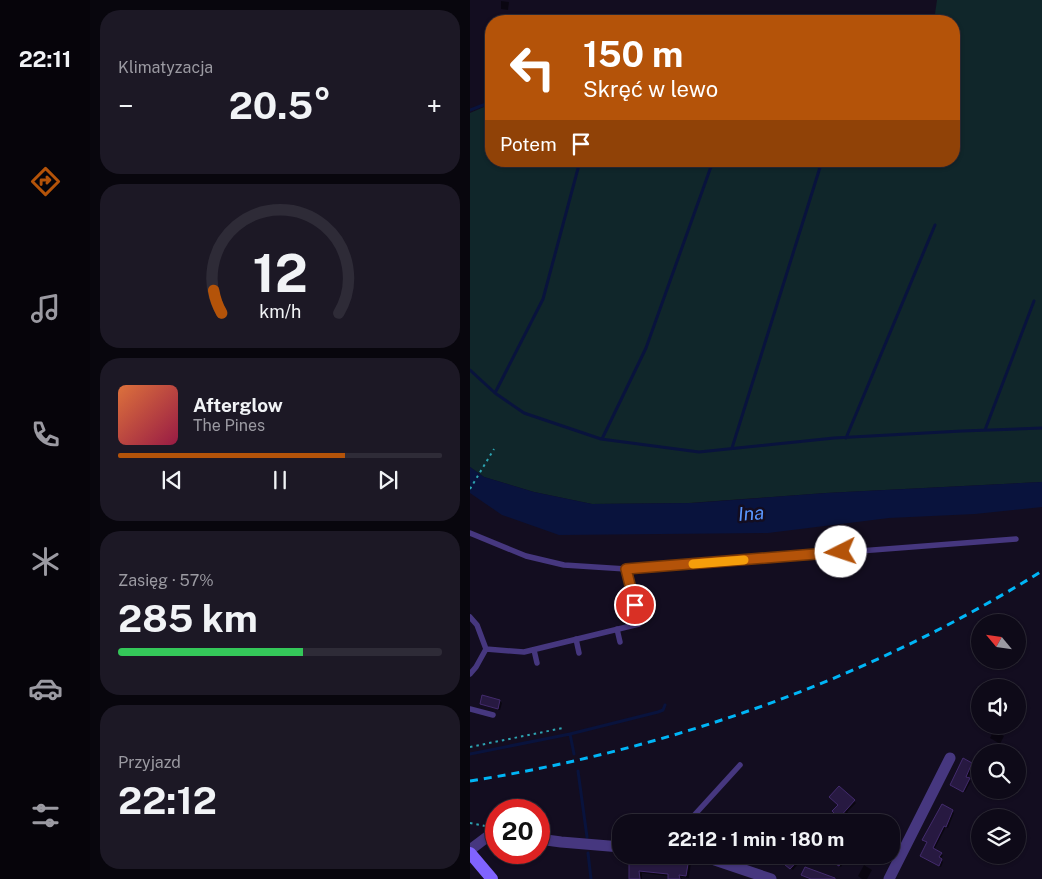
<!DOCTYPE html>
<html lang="pl">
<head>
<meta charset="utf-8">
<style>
	body { margin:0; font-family:"Public Sans",sans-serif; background:#1c1825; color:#f1f3f6; height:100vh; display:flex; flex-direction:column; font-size:19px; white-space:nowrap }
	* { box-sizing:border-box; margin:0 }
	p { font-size:16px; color:#9b9aa2 }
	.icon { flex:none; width:28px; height:28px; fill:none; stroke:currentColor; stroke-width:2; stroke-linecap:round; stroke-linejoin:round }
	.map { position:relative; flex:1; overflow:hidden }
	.side { display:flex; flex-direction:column; gap:10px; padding:10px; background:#08060d; width:380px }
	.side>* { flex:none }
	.hud { position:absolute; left:15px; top:15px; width:475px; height:152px; border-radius:20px; box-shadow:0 1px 4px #0004,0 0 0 1px #2e2b37; background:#b45309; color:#fff; overflow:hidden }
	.needle { width:32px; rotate:299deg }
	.tools { position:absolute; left:501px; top:614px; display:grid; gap:10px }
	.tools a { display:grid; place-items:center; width:55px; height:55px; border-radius:50%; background:#0e0a18; box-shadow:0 1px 4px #0004,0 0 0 1px #2e2b37; font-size:25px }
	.speed { position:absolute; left:15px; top:799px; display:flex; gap:10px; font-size:25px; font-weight:700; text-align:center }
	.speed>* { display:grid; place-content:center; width:65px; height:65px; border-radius:50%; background:#0e0a18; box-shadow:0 1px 4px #0004,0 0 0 1px #2e2b37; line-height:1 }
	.speed .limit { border:8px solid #d22; background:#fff; color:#111 }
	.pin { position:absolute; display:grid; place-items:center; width:42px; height:42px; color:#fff; margin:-21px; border:2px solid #fff; border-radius:50%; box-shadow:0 1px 5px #0007 }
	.me { position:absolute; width:55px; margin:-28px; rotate:266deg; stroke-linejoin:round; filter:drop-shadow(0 0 4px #0008) }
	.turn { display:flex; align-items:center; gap:18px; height:105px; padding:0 15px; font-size:22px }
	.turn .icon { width:65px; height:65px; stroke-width:2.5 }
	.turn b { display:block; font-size:35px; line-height:42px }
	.then { display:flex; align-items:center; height:48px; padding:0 15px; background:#0003; gap:10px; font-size:19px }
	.big { font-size:38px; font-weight:700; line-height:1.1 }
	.side .card { flex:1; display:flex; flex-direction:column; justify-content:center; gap:8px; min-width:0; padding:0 18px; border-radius:20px; background:#1c1825 }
	.side .dial { align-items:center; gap:0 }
	.dial svg { height:130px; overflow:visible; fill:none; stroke:#2e2b37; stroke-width:7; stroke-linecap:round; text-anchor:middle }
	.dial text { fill:#f1f3f6; stroke:none }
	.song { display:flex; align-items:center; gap:15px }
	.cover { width:60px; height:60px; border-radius:8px; background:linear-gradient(135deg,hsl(20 70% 55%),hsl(340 70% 35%)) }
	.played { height:5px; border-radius:2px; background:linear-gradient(90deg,#b45309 70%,#2e2b37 70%) }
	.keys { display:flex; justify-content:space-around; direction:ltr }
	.heat { display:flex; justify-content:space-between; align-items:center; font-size:28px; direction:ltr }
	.charge { height:8px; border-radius:4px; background:linear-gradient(90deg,#34c759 57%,#2e2b37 0) }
	.trip { position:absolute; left:142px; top:814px; width:288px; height:50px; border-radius:20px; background:#0e0a18; box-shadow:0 1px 4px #0004,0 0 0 1px #2e2b37; font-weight:700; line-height:50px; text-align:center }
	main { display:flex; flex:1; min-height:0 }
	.dock { display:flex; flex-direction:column; width:90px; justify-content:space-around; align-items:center; background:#06040a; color:#9b9aa2 }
	.dock .icon { width:35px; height:35px }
	.dock .active { color:#b45309 }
	.dock b { font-size:22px; color:#f1f3f6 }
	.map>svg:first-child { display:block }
	.green { fill:#10262a }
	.water { fill:#09133d }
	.shadow { fill:#0007 }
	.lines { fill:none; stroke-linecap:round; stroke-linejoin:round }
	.stream { stroke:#09133d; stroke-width:3 }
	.building { fill:#271941; stroke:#432b6d }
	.path { stroke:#2da3b1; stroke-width:2; stroke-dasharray:2.5 4; stroke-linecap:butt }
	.lane { stroke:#46377f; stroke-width:5.5 }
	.street { stroke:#46377f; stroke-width:11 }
	.secondary { stroke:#8063ff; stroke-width:12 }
	.rail { stroke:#00b5f6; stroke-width:3; stroke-dasharray:8 6; stroke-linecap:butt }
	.route-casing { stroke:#753606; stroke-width:12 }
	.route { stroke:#b45309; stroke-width:9 }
	.slow { stroke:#f59e0b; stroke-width:9 }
	.labels { text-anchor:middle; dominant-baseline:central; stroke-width:5; stroke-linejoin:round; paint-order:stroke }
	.water-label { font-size:19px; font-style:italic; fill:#5a97ff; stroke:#130d20 }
</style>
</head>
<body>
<main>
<nav class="dock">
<b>22:11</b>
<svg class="icon active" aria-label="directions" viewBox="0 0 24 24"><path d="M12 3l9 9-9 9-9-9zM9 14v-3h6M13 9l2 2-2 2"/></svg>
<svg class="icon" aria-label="music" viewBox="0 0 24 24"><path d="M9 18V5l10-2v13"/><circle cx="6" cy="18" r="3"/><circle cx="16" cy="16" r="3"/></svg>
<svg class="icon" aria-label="phone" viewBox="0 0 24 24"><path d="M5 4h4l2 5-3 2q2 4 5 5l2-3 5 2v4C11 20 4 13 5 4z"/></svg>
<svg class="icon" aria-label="climate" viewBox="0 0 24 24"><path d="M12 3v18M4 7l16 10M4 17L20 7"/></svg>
<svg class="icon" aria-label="car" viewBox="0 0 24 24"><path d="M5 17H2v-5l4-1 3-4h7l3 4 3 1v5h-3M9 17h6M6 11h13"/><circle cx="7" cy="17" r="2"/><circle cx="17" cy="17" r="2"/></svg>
<svg class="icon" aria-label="filters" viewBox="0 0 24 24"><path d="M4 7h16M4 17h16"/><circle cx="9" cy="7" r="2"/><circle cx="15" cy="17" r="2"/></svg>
</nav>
<section class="side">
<div class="card"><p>Klimatyzacja</p>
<div class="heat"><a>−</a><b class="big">20.5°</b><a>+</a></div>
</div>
<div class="card dial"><svg viewBox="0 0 100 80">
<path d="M14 69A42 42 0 1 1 86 69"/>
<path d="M14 69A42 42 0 0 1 9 55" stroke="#b45309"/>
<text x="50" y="56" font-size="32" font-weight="700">12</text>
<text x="50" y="72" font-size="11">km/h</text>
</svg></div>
<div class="card">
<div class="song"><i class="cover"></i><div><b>Afterglow</b><p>The Pines</p></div></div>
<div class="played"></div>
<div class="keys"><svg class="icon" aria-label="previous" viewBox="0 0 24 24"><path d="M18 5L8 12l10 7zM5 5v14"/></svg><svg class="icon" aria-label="pause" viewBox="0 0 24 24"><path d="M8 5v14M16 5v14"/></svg><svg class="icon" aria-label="next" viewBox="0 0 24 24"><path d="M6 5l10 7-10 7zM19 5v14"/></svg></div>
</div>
<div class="card"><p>Zasięg · 57%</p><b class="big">285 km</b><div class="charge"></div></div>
<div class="card"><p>Przyjazd</p><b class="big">22:12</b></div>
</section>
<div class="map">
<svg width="572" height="879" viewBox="0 0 572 879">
	<rect width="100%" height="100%" fill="#130d20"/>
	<path class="green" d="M467,0H572V482L356,493L219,503L122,504L64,492L14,477L0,467V113L21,104V161H484V21H464Z"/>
	<path class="water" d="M0,467L14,477L64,492L122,504L222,503L356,493L572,482V507L505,514L419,518L298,533L89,535L32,515L0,493Z"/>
	<path class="shadow" d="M31,1L39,2L38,10L31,9Z
		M39,18H46L48,21H39Z
		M30,701L32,703L30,710L11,704Z
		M524,730L534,736L530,744L520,738Z
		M494,760L503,766L497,779L501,781L495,792L483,787Z
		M369,788L386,803L377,812L392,822H376L364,811L370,805Z
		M482,811L484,813L478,828L476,827L464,850L473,855L471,859L473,862L471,867L451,856L458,843L454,840Z
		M241,817L248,822H237Z
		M160,855H178L218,860L221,863L219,878L211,877L212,879H198V876L172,873V879H161Z
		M316,855H332L334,857L323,870L311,860Z
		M359,855H375L377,857L371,867L359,860Z
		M394,865L402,870L397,879H392L388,876Z"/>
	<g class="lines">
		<path class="stream" d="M251,21L270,19L275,21
			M0,110L21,102
			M0,370L25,393L54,413L131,439L229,452L364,438L492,431L572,428
			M25,393L73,299L110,161
			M515,430L564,301
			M376,438L465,225
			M132,439L176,348L243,161
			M262,448L352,161
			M100,734L104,754
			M0,754L100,734L188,712L193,710L195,705
			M108,771L117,837
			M118,853L121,879"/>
	</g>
	<path class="building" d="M12,695L30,700L28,709L10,704Z
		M493,758L502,763L496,777L500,778L493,792L480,785Z
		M369,786L385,800L369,818L362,811L368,805L359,797Z
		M472,804L483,810L476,827L474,826L463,848L472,853L469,857L472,859L469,866L450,856L457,842L452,840Z
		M159,855H189L219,858L216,876L209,875L210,879H198V874L169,871L170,879H159Z
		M314,855H333L320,869L309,860Z
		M350,855H376L369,866Z
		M335,867L365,878V879H341L331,875Z"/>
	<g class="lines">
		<path class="path" d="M0,489L24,449
			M0,747L93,728
			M0,823L15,826"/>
		<path class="lane" d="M0,533L56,556L94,565L156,569L169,624L54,652L16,649
			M156,569L546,539
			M0,617L7,625L16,649L6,667L0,674
			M147,629L150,642
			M106,639L109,653
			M64,650L67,663
			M0,709L23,715
			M218,822L270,765"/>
		<path class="street" d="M69,839L91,842L151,847
			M0,850L17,837L26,832
			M230,855L301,879
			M419,879L480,758"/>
		<path class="secondary" d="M0,853L22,879"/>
		<path class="rail" d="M0,781C201,749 399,679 572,571"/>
	</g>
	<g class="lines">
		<defs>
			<path id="route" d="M165,605L156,569L371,552"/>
		</defs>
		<use href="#route" class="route-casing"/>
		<use href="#route" class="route"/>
		<path class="slow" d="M223,564L274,560"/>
	</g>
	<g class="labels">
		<g class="water-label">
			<text transform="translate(281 513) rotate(-4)">Ina</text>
		</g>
	</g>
</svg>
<div class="tools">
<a><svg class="needle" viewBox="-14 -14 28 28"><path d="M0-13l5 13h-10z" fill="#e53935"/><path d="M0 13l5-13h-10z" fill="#9b9aa2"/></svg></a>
<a><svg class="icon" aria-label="sound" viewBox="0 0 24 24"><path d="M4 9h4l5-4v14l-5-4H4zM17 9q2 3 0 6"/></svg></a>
<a><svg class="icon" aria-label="search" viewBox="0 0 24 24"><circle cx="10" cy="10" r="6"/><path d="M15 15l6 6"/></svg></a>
<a><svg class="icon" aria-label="layers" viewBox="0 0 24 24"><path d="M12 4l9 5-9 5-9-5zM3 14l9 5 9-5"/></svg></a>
</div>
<div class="speed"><div class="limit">20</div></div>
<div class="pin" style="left:165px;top:605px;background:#d93025"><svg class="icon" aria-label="arrive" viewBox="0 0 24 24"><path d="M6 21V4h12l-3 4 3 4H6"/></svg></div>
<svg class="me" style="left:371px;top:552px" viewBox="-20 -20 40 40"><circle r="19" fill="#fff"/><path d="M0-13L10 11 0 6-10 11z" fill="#b45309"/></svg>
<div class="trip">22:12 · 1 min · 180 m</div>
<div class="hud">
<div class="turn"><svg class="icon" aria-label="left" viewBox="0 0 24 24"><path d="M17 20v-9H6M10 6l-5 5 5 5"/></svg><div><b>150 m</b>Skręć w lewo</div></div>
<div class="then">Potem<svg class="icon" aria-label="arrive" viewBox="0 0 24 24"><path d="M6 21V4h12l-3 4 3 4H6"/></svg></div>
</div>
</div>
</main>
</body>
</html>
